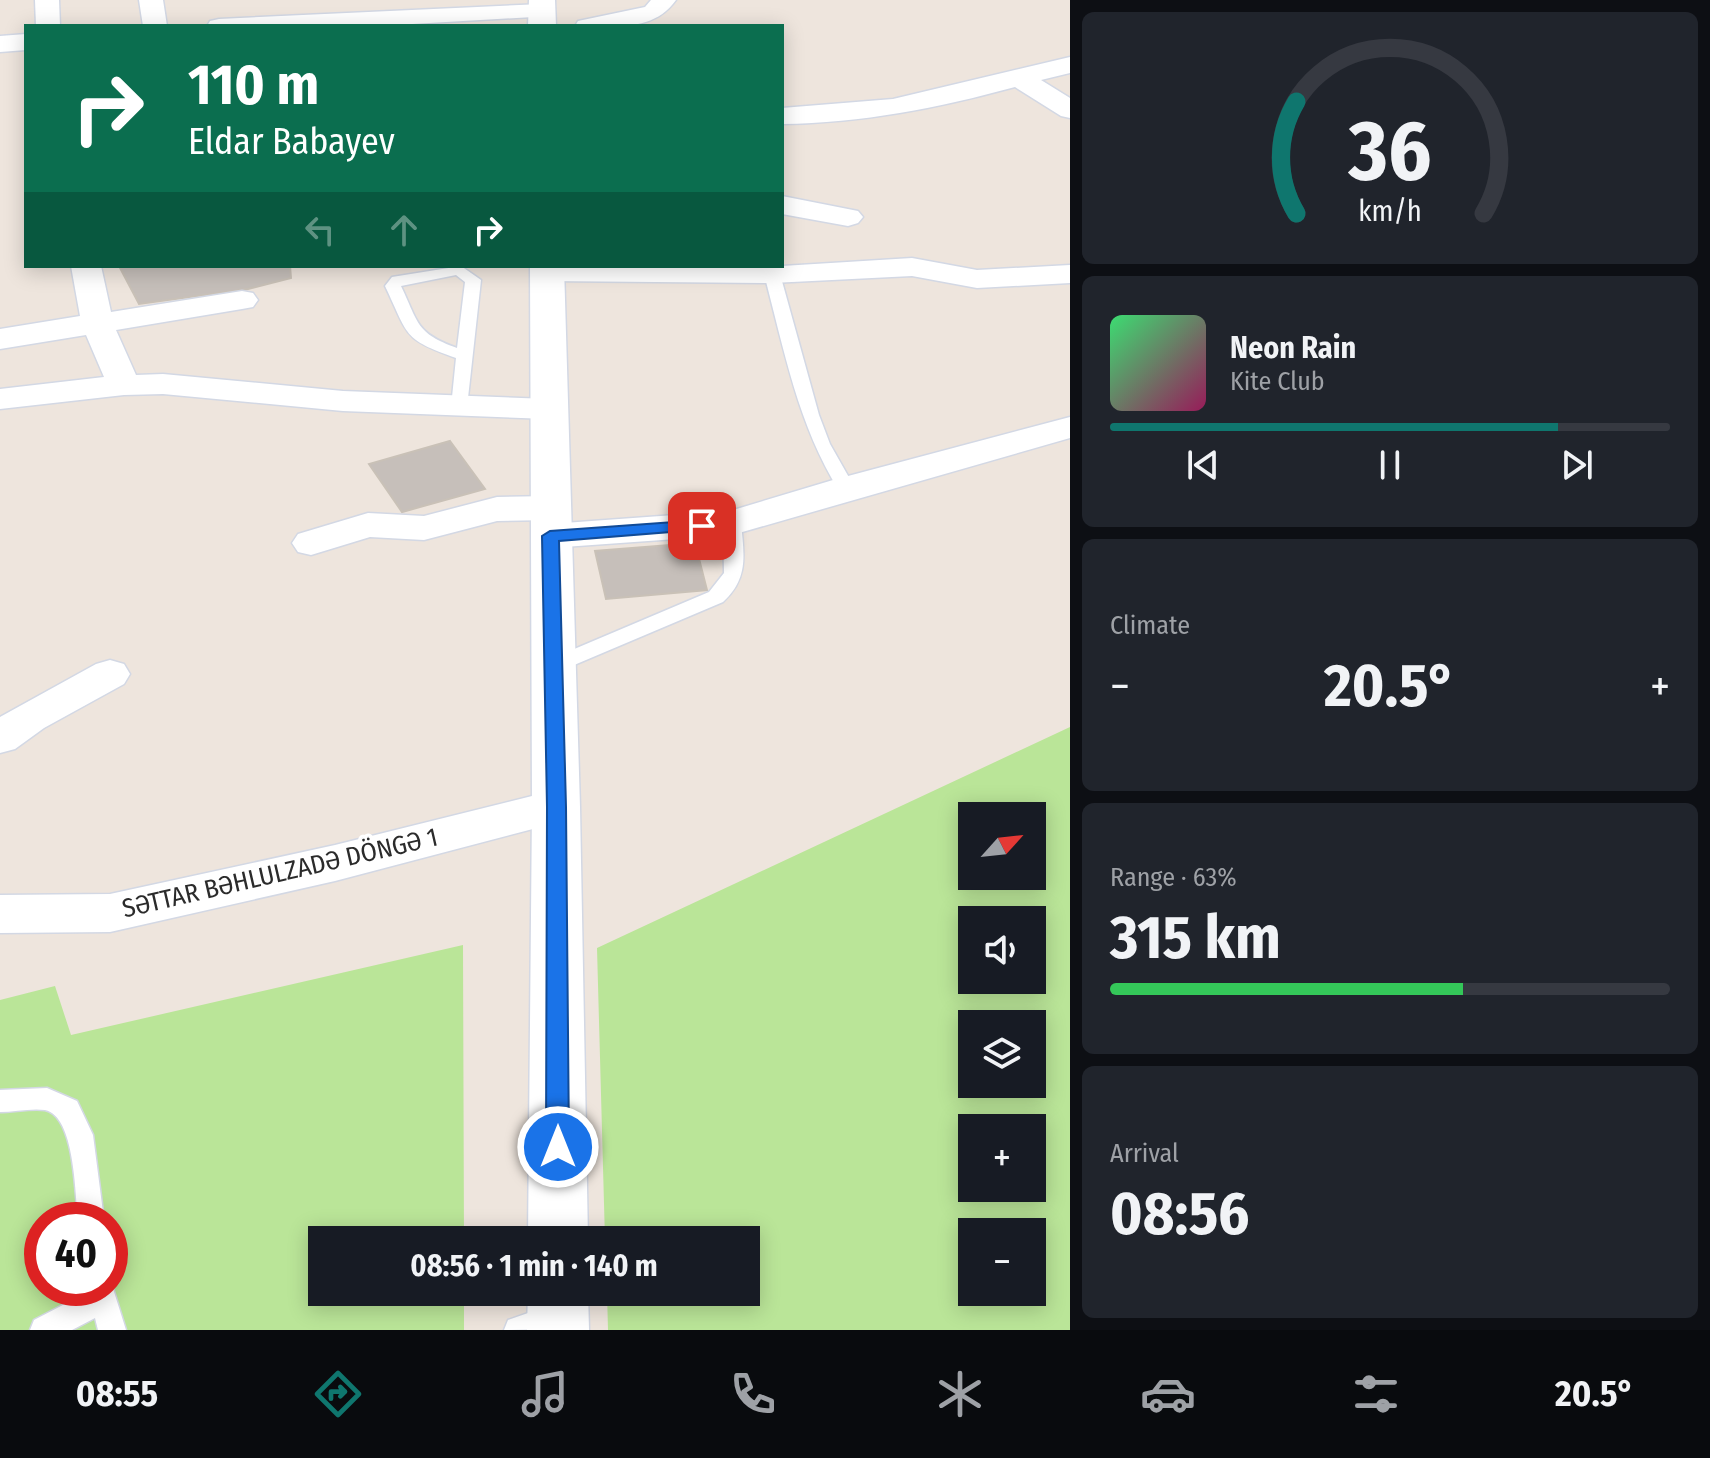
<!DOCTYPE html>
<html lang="en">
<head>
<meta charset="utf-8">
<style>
	body { margin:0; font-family:"Fira Sans Condensed",sans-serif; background:#20242c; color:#f1f3f6; height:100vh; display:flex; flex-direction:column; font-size:30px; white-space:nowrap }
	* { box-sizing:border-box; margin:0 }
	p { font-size:26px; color:#9ea1a6 }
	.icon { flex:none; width:44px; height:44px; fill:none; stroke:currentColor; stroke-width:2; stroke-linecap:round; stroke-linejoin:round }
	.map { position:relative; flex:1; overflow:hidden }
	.details { display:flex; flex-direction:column; gap:12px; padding:12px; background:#0d0f14; width:640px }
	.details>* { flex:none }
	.top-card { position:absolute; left:24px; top:24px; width:760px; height:244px; border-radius:0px; box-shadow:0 4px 20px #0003; background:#0b6e4f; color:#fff; overflow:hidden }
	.needle { width:52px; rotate:63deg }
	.buttons { position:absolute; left:958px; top:802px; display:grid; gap:16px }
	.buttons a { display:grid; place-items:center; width:88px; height:88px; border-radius:0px; background:#171b24; box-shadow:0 4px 20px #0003; font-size:40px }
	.speed { position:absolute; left:24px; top:1202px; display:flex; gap:16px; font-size:40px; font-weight:700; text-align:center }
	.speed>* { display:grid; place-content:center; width:104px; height:104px; border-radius:50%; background:#171b24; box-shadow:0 4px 20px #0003; line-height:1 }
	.speed .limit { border:12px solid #d22; background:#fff; color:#111 }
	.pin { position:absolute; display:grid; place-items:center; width:68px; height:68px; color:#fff; margin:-34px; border-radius:16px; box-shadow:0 4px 12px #0006 }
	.me { position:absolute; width:88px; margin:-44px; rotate:0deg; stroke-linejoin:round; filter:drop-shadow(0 0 6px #0008) }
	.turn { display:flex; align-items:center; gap:28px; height:168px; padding:0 32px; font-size:36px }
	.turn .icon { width:104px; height:104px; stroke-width:2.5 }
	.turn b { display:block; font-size:56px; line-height:68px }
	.lanes { display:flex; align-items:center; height:76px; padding:0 32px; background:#0003; justify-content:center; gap:40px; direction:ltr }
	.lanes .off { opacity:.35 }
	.big { font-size:60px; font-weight:700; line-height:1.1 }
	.details .card { flex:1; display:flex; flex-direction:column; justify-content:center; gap:12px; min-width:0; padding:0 28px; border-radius:12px; background:#20242c }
	.details .dial { align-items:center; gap:0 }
	.dial svg { height:208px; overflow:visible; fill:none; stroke:#363941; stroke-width:7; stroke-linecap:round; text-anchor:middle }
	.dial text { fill:#f1f3f6; stroke:none }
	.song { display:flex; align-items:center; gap:24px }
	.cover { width:96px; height:96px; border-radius:12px; background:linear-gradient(135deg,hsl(140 70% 55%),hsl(330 70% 35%)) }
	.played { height:8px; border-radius:4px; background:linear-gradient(90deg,#0f766e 80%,#363941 80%) }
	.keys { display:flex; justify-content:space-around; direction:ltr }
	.heat { display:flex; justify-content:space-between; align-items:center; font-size:44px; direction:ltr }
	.charge { height:12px; border-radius:6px; background:linear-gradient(90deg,#34c759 63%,#363941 0) }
	.trip { position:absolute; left:308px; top:1226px; width:452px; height:80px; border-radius:0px; background:#171b24; box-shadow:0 4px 20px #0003; font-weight:700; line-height:80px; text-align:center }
	.menu { display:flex; height:128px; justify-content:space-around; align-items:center; background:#090b0e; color:#9ea1a6 }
	.menu .icon { width:56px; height:56px }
	.menu .current { color:#0f766e }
	.menu b { font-size:36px; color:#f1f3f6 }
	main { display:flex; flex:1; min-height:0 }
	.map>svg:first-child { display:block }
	.green { fill:#bae598; fill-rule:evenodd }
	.building { fill:#c6bfba; stroke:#c9c1b7; stroke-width:2 }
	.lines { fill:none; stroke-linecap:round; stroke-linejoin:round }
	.lane-casing { stroke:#d3d8e4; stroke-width:3 }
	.street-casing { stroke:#d3d8e4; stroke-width:3 }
	.secondary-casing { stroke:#d3d8e4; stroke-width:3 }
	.lane { fill:#fff; fill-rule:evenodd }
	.street { fill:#fff; fill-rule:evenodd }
	.secondary { fill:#fff; fill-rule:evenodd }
	.route { fill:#1a73e8; stroke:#114b97; stroke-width:2 }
	.labels { text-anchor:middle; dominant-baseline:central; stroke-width:8; stroke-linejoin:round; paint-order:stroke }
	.street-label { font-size:26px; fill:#2b2b2b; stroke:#fff }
</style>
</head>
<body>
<main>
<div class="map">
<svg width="1070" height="1330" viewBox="0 0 1070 1330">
	<rect width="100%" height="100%" fill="#eee5dd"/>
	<path class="green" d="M1070,727V1330H608L607,1292H746V1240H605L597,948ZM972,816H1032V876H972ZM972,920H1032V980H972ZM972,1024H1032V1084H972ZM972,1128H1032V1188H972ZM972,1232H1032V1292H972Z
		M463,945L464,1240H322V1292H464V1330H0V1000L55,986L71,1035ZM42,1220H110V1288H42Z"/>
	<path class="building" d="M119,266H290L291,278L248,289L139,304Z
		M450,441L485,489L402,512L369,464Z
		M695,543L707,590L606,599L595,551Z"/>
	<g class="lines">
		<defs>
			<path id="lane" d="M461,266L481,280L467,407L459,412L451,407L456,358C402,339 409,336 385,286L392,277ZM456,275L465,282L457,348C416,333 419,324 401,286Z
				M772,269L780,274L819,415L830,444L855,488L852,492H840C798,426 784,349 764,274Z
				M732,517L741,523C744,555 749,578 723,602L560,671H546L543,666L546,661L709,592L724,573L723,523Z
				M47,1088L77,1101L93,1135L104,1220H78C75,1194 75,1116 45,1110C31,1108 14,1112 0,1112V1090Z
				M110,1279L126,1330H98L95,1318L72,1330H30L34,1320L88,1292L86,1288H110Z
				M551,1305L561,1309L565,1319L561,1329L504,1330L508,1320Z"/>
			<path id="street" d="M35,0H59L60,26H36Z
				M139,0H163L167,26H143Z
				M651,0H676C653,33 611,26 575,26L578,21L645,7Z
				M542,4L551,6L554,11L551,16L378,26H207L210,21L219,19Z
				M26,34V50L0,52V36Z
				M1070,57V73L1041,80L1070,98V118L1061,116L1015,87C938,108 862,123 782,124V108L893,99Z
				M782,196L858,211L863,217L858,223L848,226L782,214Z
				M912,258L977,270L1070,265V283L977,288L912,276L772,283L547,281L536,279L532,272L536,266H782Z
				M71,266H101L111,312L242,291L253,293L258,300L253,307L242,309L116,330L136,375L163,374L343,391L548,399L560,402L565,409L560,416L548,419L343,411L163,394L124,395L0,409V389L104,377L86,335L0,349V329L80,316Z
				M1070,417V438L732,535L550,548L537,545L532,536L537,527L550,524L730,511L833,480Z
				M550,496L563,500L568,508L563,516L550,520L497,521L424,540L370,537L311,555L298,552L292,543L298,534L368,513L424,516L497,497Z
				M110,660L124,664L130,674L124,684L44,728L15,749L0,753V717L96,664Z
				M556,790L571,795L578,807L571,819L335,881L110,932L0,933V895L110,894L335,845Z"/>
			<path id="secondary" d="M529,0H555L556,26H528Z
				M530,266H564L580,807L588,1240H528L532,807Z
				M528,1292H588L589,1330H527Z"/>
		</defs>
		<use href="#lane" class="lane-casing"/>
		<use href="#street" class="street-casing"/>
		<use href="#secondary" class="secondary-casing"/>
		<use href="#lane" class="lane"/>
		<use href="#street" class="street"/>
		<use href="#secondary" class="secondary"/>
	</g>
	<path class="route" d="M702,520L708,522L710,526L708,529L559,541L566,807L569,1147L566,1155L558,1158L549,1155L546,1147L547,807L542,536L550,531Z"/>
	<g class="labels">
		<g class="street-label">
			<text transform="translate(280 873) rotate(-13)">SƏTTAR BƏHLULZADƏ DÖNGƏ 1</text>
		</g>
	</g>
</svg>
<div class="buttons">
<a><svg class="needle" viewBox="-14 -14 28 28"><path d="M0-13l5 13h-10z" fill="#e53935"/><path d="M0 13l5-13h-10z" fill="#9ea1a6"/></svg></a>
<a><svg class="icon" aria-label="sound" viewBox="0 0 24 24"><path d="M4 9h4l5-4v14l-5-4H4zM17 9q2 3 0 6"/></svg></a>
<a><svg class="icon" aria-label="layers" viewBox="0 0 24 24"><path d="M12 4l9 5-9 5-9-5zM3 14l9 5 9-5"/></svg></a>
<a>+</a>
<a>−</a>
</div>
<div class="speed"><div class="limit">40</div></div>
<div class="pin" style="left:702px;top:526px;background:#d93025"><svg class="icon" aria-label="arrive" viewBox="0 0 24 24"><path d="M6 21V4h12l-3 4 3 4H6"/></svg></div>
<svg class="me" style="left:558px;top:1147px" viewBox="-20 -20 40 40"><circle r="17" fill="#1a73e8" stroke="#fff" stroke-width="3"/><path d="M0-11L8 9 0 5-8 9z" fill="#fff"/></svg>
<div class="trip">08:56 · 1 min · 140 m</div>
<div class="top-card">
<div class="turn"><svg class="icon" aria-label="right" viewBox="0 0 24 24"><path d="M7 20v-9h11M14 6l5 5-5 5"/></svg><div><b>110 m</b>Eldar Babayev</div></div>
<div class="lanes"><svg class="icon off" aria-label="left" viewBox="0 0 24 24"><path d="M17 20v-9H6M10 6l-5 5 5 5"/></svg><svg class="icon off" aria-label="ahead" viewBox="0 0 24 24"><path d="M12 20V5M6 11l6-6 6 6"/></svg><svg class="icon" aria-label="right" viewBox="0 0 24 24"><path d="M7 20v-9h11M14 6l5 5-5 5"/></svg></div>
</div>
</div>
<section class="details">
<div class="card dial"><svg viewBox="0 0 100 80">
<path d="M14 69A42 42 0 1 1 86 69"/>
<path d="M14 69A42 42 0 0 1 14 26" stroke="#0f766e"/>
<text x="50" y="56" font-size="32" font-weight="700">36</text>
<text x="50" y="72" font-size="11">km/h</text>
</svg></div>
<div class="card">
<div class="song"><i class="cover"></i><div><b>Neon Rain</b><p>Kite Club</p></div></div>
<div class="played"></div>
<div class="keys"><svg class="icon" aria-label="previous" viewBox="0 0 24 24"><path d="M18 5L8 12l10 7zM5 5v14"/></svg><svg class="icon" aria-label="pause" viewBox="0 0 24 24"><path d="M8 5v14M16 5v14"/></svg><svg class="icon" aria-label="next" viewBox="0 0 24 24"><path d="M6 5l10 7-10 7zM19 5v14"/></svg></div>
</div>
<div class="card"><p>Climate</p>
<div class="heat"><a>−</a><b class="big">20.5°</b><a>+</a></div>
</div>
<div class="card"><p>Range · 63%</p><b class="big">315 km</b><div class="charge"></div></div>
<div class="card"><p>Arrival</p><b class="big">08:56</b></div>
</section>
</main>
<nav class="menu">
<b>08:55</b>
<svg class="icon current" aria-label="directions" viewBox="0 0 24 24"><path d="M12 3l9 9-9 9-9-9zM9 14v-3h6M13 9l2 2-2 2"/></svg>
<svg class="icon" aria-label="music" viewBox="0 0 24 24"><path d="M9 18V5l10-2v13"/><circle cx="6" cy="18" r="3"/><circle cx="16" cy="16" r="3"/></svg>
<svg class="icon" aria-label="phone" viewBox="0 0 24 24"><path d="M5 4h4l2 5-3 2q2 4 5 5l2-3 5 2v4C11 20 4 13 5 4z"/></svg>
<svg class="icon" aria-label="climate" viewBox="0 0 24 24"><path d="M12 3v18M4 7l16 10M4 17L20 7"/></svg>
<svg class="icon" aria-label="car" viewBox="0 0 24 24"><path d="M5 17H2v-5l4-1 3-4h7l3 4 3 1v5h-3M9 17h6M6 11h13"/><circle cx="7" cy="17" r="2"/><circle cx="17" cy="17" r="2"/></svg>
<svg class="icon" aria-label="filters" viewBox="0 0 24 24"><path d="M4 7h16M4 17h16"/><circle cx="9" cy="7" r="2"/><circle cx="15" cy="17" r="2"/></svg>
<b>20.5°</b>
</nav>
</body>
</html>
